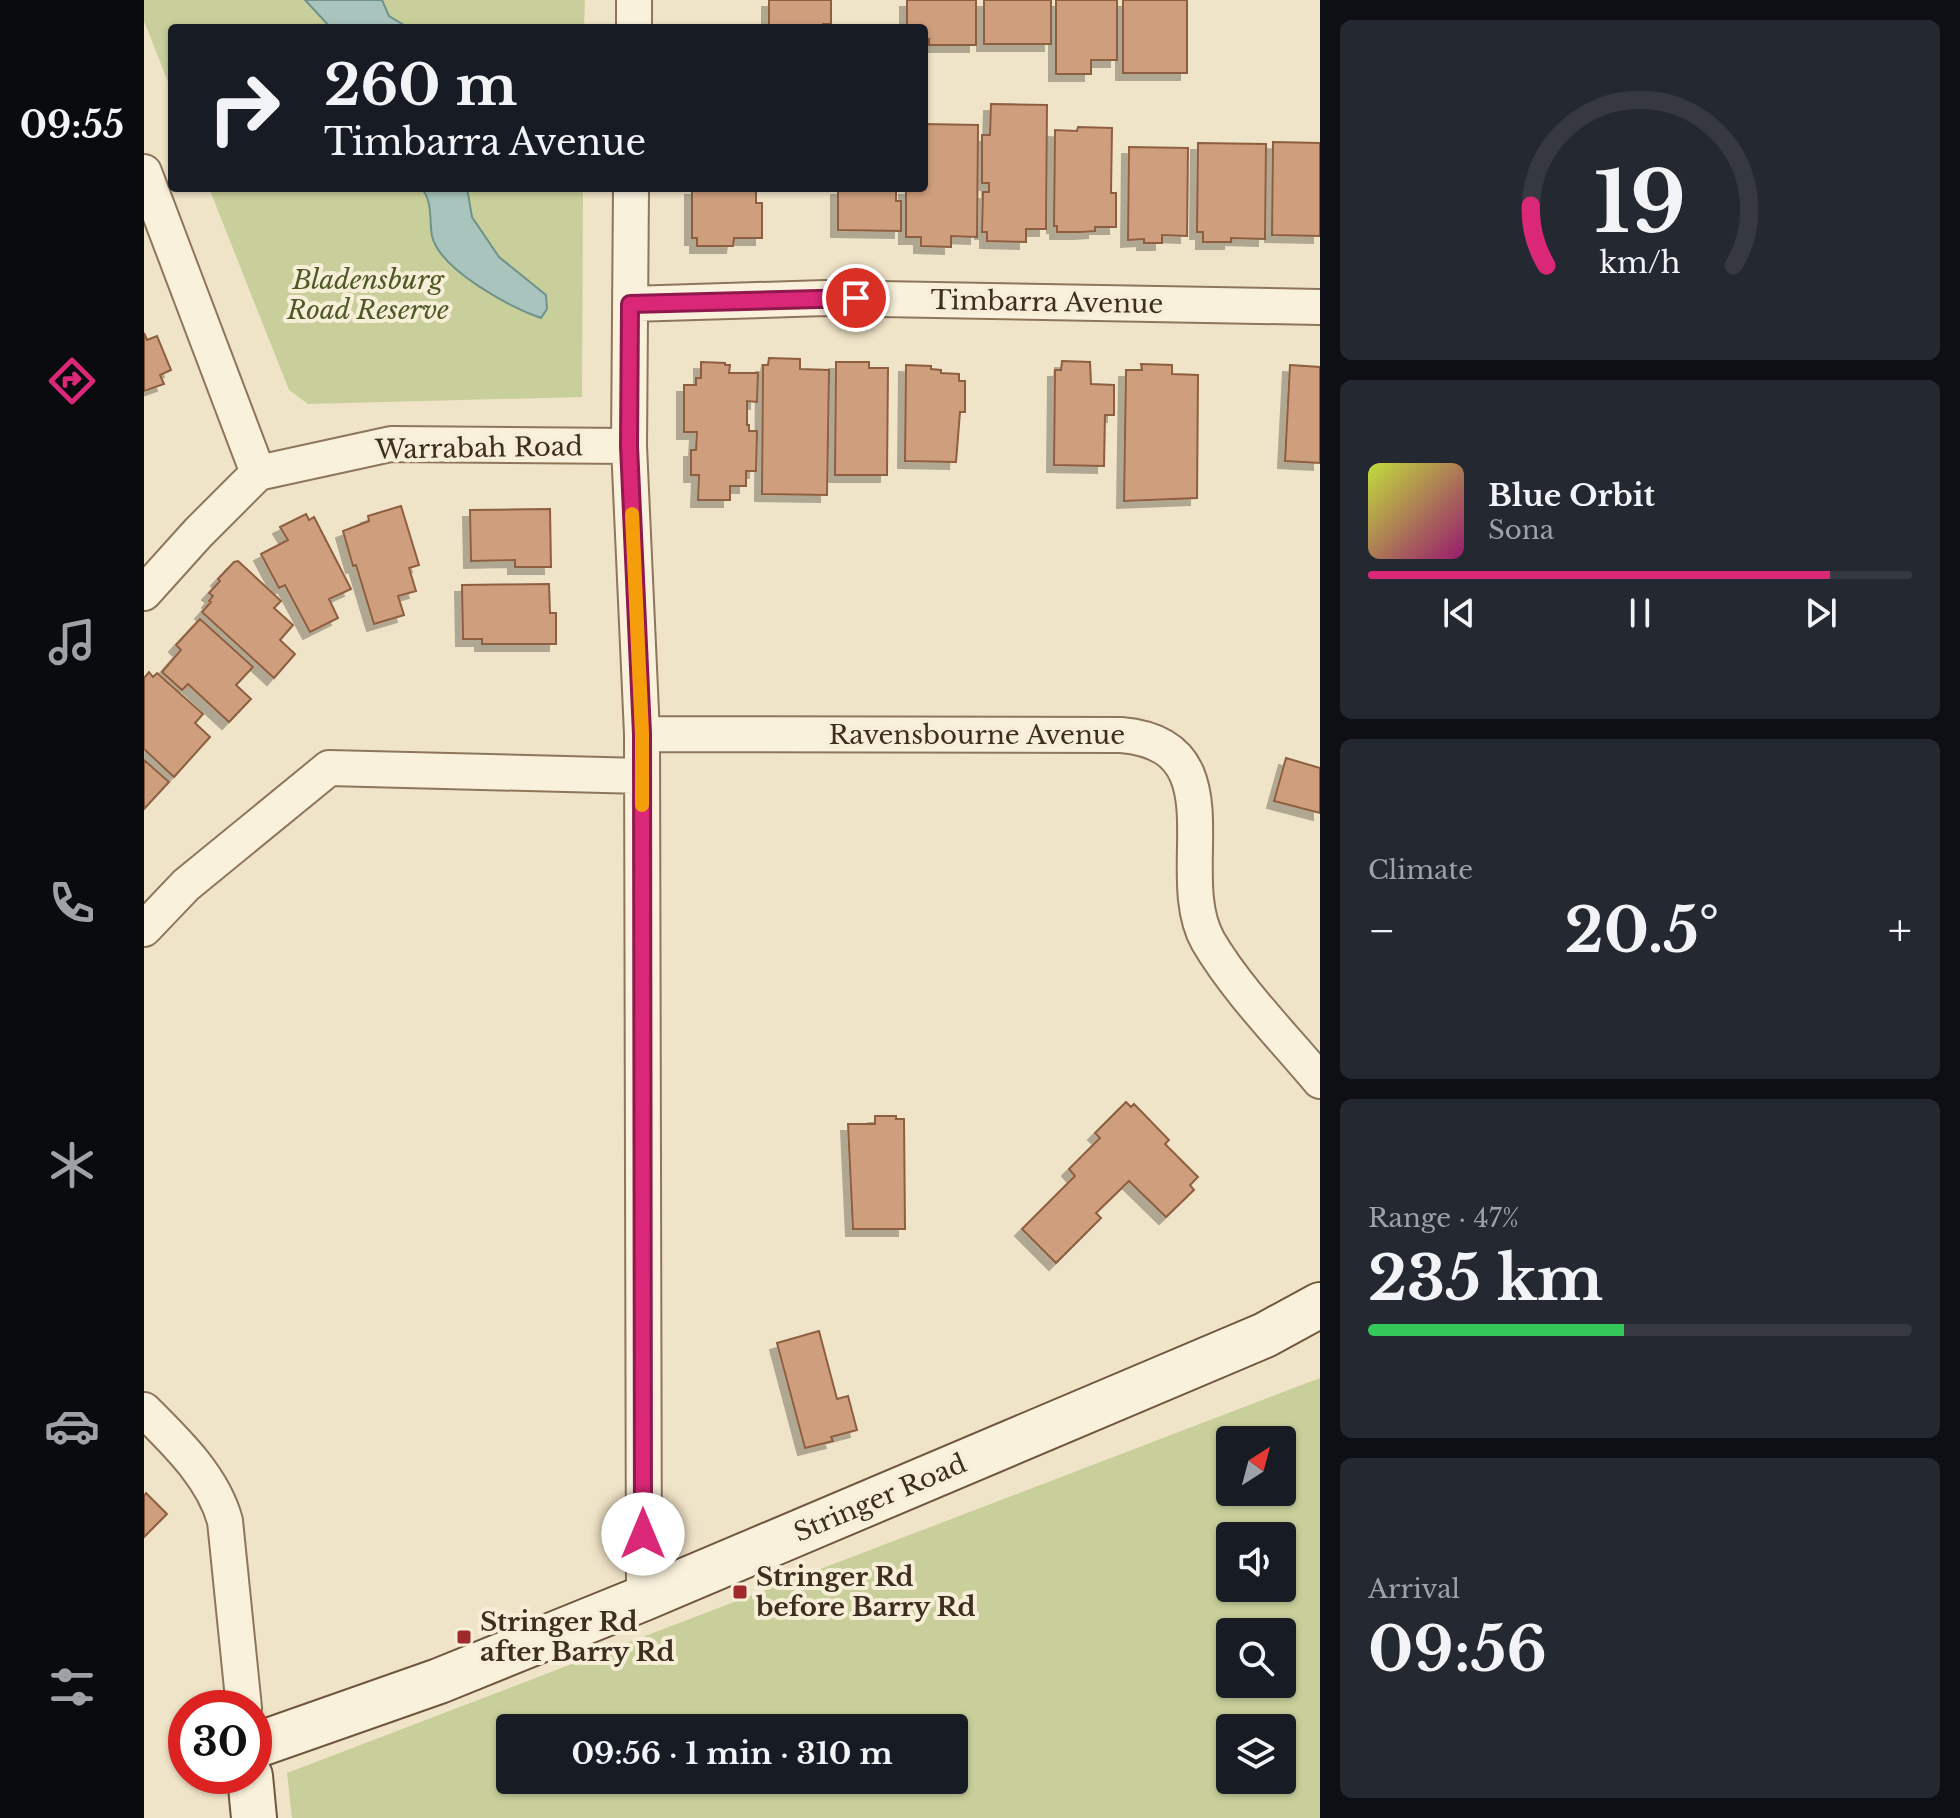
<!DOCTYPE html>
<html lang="en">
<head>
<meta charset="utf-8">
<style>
	body { margin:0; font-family:"Libre Baskerville",serif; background:#242831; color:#f1f3f6; height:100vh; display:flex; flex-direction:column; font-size:30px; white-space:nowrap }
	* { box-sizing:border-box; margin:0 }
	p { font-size:26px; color:#9ea1a6 }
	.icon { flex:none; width:44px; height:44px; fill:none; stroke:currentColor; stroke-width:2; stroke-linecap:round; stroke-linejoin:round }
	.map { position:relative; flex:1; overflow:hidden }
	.details { display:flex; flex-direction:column; gap:20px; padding:20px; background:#0d0f14; width:640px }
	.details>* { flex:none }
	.guide { position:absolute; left:24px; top:24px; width:760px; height:168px; border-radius:8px; box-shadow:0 2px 6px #0004; background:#171b24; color:#f1f3f6; overflow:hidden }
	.needle { width:52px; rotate:36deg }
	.buttons { position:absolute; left:1072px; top:1426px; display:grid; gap:16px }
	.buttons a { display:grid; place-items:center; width:80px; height:80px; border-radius:8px; background:#171b24; box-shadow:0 2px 6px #0004; font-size:40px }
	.speed { position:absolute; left:24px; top:1690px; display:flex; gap:16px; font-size:40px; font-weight:700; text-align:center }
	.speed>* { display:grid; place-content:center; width:104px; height:104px; border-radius:50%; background:#171b24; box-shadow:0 2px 6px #0004; line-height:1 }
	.speed .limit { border:12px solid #d22; background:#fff; color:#111 }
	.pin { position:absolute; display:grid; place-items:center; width:68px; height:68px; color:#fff; margin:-34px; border:4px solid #fff; border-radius:50%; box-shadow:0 2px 8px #0007 }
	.me { position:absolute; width:88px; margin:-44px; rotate:0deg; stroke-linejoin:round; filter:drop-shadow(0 0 6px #0008) }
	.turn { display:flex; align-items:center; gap:28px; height:168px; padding:0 24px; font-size:36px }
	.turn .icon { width:104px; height:104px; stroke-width:2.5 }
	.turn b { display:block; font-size:56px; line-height:68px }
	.big { font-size:60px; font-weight:700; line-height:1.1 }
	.details .tile { flex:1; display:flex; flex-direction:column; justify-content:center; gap:12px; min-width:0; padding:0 28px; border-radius:12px; background:#242831 }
	.details .dial { align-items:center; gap:0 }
	.dial svg { height:208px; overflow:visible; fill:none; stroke:#363941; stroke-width:7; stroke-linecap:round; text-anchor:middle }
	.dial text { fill:#f1f3f6; stroke:none }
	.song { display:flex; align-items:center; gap:24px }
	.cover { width:96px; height:96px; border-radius:12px; background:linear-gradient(135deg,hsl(70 70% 55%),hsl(320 70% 35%)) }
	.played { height:8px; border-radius:4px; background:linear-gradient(90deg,#db2777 85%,#363941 85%) }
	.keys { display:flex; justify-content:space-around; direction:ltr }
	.heat { display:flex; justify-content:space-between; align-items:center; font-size:44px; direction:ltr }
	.charge { height:12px; border-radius:6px; background:linear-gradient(90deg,#34c759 47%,#363941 0) }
	.trip { position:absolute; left:352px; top:1714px; width:472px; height:80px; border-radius:8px; background:#171b24; box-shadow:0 2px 6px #0004; font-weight:700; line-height:80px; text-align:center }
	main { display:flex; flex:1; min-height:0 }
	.tabs { display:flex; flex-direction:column; width:144px; justify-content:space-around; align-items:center; background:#090b0e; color:#9ea1a6 }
	.tabs .icon { width:56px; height:56px }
	.tabs .current { color:#db2777 }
	.tabs b { font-size:36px; color:#f1f3f6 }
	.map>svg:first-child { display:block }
	.green { fill:#c9cf9b; fill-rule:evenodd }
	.water { fill:#a9c4bc; stroke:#6f938a; stroke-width:2 }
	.building { fill:#cf9f7d; stroke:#8d5f41; stroke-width:2; filter:url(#shadow) }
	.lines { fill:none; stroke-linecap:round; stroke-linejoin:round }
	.street-casing { stroke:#8d765c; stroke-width:38 }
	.secondary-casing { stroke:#6f573f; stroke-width:48 }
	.street { stroke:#faf1dc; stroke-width:34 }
	.secondary { stroke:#faf1dc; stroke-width:44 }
	.route-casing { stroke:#8e194d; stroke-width:20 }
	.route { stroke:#db2777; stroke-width:14 }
	.slow { stroke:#f59e0b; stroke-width:14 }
	.poi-dot { fill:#9e2a2b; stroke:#f7eed8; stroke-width:3 }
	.labels { text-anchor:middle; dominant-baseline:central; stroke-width:8; stroke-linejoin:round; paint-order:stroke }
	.park-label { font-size:26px; font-style:italic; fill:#4d5a26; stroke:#f7eed8 }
	.street-label { font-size:26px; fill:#3d2e20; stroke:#f7eed8 }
	.poi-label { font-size:26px; font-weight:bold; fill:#3d2e20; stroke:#f7eed8; text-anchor:start }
</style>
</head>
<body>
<main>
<nav class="tabs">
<b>09:55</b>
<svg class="icon current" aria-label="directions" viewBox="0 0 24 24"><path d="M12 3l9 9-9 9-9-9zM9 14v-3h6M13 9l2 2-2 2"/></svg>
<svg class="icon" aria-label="music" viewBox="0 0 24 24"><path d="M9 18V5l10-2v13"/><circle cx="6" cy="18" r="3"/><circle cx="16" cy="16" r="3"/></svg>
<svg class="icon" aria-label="phone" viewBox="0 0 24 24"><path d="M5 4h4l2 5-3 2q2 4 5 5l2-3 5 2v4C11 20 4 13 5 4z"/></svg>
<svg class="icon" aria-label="climate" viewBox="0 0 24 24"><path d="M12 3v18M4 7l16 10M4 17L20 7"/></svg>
<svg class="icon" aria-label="car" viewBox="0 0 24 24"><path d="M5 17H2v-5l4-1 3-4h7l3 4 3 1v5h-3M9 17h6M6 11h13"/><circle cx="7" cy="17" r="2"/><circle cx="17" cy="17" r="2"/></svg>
<svg class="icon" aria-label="filters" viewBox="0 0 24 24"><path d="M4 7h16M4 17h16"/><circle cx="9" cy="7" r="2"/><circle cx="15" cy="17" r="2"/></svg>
</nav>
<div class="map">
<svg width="1176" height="1818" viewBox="0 0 1176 1818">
	<defs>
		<filter id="shadow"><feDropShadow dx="-7" dy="7" stdDeviation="0" flood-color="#0004"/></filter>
	</defs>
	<rect width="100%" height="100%" fill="#f0e4c8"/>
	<path class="green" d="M0,0H441L440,28H28V92L0,21Z
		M65,188H439L438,397L164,404L145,390Z
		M1176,1378V1818H148L143,1773ZM1086,1440H1138V1492H1086ZM1086,1536H1138V1588H1086ZM1086,1632H1138V1684H1086ZM366,1728H810V1780H366ZM1086,1728H1138V1780H1086Z"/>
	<path class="water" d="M161,0H238L245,16L265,28H187Z
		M277,188H323L328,217L355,257L402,295L403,309L397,318C366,307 296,270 288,236C285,220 289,200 277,188Z"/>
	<path class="building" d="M625,0H687V24H679V28H625Z
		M763,0H832V45H785V39H780V28H763Z
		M840,0H907V44H840Z
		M912,0H973V60H947V74H912Z
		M979,0H1043V73H979Z
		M847,104L903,105L902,229H882V242L843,241V232H838L839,192H845V183H838V135H846Z
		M780,124L834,125L833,237L807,236V247L777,246V237H762V188H780Z
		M934,127L968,128L967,193H972V227H951V231L936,232H913V226H910L911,130L933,131Z
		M1129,142L1176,143V236L1128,235Z
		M1054,143L1122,144L1121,239L1087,238V242H1059V232H1053Z
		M985,147L1044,148L1043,236L1018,235V243H1000V239L984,240Z
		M548,188H612V203H618V238H590L589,246H553V238H548Z
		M694,188H752V201H757V231L694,230Z
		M0,333L3,340L13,336L27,370L16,375L20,384L0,391Z
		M625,358L656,359V369L685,370L683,495L618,494L619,365H624Z
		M918,361L946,362L947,384L970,385V415H961L960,466L910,465L911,370H917Z
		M557,362L581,363V365H586L585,373H614L613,402L603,401V425H605V431H613L612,471H602V486H586V500H554L555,475H547V450H552L553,432H540V385H552V378H557Z
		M692,362H725V368H744L743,475H691Z
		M997,364L1028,365V374L1054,375L1053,498L980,501L982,370H998Z
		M762,365L787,366V369L797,370V373L815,374V381H821V412H816L812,462L761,461Z
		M1146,365L1176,367V463L1141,461Z
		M257,506L275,565L265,568L272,591L254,596L260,615L230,624L212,565L209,566L199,531L225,521L224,516Z
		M406,509L407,567H371V560L327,561L326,510Z
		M162,514L165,520L170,517L207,589L185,599L194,618L166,632L141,585L135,588L117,554L144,540L136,527Z
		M94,561L137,601L130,608L149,625L136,640L151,654L130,678L58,612L67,602L65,601L69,596L65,593L76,581L74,579L90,562Z
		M405,584L406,613H412V644H338V639H319L318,585Z
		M56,619L109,667L92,685L107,699L85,722L44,684L38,690L18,672L37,650L32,645Z
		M5,672L9,677L13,673L59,714L51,723L66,737L30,777L0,749V678Z
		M1142,758L1176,768V813L1130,801Z
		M0,760L25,782L0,809Z
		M982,1102L987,1107L990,1104L1025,1140L1021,1144L1054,1177L1046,1185L1050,1190L1022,1217L985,1181L952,1213L957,1218L912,1263L878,1229L931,1176L925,1169L956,1138L951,1133Z
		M731,1116H752V1119H760L761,1229H709L704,1124H731Z
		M675,1331L693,1399L704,1396L713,1430L687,1437L689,1441L661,1448L633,1343Z
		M2,1493L23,1514L0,1537V1496Z"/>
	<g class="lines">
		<defs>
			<path id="street" d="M490,28V0
				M0,172L114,473
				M487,188L485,446L498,734L500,1598
				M486,304L681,298L1176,307
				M0,593L54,533L114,473L247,444L485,446
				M498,734L977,735C1097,745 1025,872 1064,941C1092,989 1140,1038 1176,1081
				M0,929L42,885L185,768L498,776
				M0,1410C32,1442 69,1477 81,1521L100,1708"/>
			<path id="secondary" d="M110,1746L295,1681L500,1598L1121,1335L1176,1305
				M106,1776L110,1818"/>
		</defs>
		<use href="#street" class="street-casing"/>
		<use href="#secondary" class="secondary-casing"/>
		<use href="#street" class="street"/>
		<use href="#secondary" class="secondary"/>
	</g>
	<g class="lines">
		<defs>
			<path id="route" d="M499,1534L498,734L485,446L486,304L712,298"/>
		</defs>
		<use href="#route" class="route-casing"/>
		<use href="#route" class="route"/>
		<path class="slow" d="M488,514L498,734V805"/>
	</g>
	<g class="poi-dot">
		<rect x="588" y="1584" width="16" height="16" rx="4"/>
		<rect x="312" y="1629" width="16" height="16" rx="4"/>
	</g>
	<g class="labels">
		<g class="park-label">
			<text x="224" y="280">Bladensburg<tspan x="224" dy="30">Road Reserve</tspan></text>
		</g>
		<g class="street-label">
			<text transform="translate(903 302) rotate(1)">Timbarra Avenue</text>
			<text transform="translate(335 448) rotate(-1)">Warrabah Road</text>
			<text x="833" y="735">Ravensbourne Avenue</text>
			<text transform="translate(736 1498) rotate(-23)">Stringer Road</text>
		</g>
		<g class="poi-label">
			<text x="612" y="1577">Stringer Rd<tspan x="612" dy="30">before Barry Rd</tspan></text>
			<text x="336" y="1622">Stringer Rd<tspan x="336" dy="30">after Barry Rd</tspan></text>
		</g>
	</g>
</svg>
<div class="buttons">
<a><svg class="needle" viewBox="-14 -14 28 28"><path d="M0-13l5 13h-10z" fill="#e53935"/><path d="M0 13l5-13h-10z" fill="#9ea1a6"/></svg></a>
<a><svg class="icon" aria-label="sound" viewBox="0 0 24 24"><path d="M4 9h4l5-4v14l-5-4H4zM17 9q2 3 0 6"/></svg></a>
<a><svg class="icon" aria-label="search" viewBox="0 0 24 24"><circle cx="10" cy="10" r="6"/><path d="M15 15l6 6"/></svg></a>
<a><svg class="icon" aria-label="layers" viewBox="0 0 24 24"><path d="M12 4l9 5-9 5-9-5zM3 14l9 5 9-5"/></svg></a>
</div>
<div class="speed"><div class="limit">30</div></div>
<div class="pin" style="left:712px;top:298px;background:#d93025"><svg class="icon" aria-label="arrive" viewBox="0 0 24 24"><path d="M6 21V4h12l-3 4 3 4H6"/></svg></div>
<svg class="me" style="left:499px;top:1534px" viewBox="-20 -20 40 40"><circle r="19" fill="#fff"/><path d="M0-13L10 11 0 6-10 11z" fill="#db2777"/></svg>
<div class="trip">09:56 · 1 min · 310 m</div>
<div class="guide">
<div class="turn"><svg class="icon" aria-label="right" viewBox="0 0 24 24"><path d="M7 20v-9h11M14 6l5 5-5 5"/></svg><div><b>260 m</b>Timbarra Avenue</div></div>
</div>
</div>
<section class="details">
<div class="tile dial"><svg viewBox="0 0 100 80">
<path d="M14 69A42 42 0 1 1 86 69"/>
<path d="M14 69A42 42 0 0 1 8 46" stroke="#db2777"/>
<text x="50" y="56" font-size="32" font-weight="700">19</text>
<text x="50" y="72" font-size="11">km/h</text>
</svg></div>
<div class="tile">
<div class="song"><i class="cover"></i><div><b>Blue Orbit</b><p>Sona</p></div></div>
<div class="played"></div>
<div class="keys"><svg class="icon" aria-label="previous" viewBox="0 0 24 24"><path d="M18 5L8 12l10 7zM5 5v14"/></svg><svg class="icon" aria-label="pause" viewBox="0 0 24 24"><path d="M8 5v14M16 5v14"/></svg><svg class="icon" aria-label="next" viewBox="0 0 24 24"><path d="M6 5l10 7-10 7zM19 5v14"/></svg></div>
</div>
<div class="tile"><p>Climate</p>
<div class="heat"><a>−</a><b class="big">20.5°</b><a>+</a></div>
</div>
<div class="tile"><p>Range · 47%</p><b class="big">235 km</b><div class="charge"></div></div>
<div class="tile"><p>Arrival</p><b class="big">09:56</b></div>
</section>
</main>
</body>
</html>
